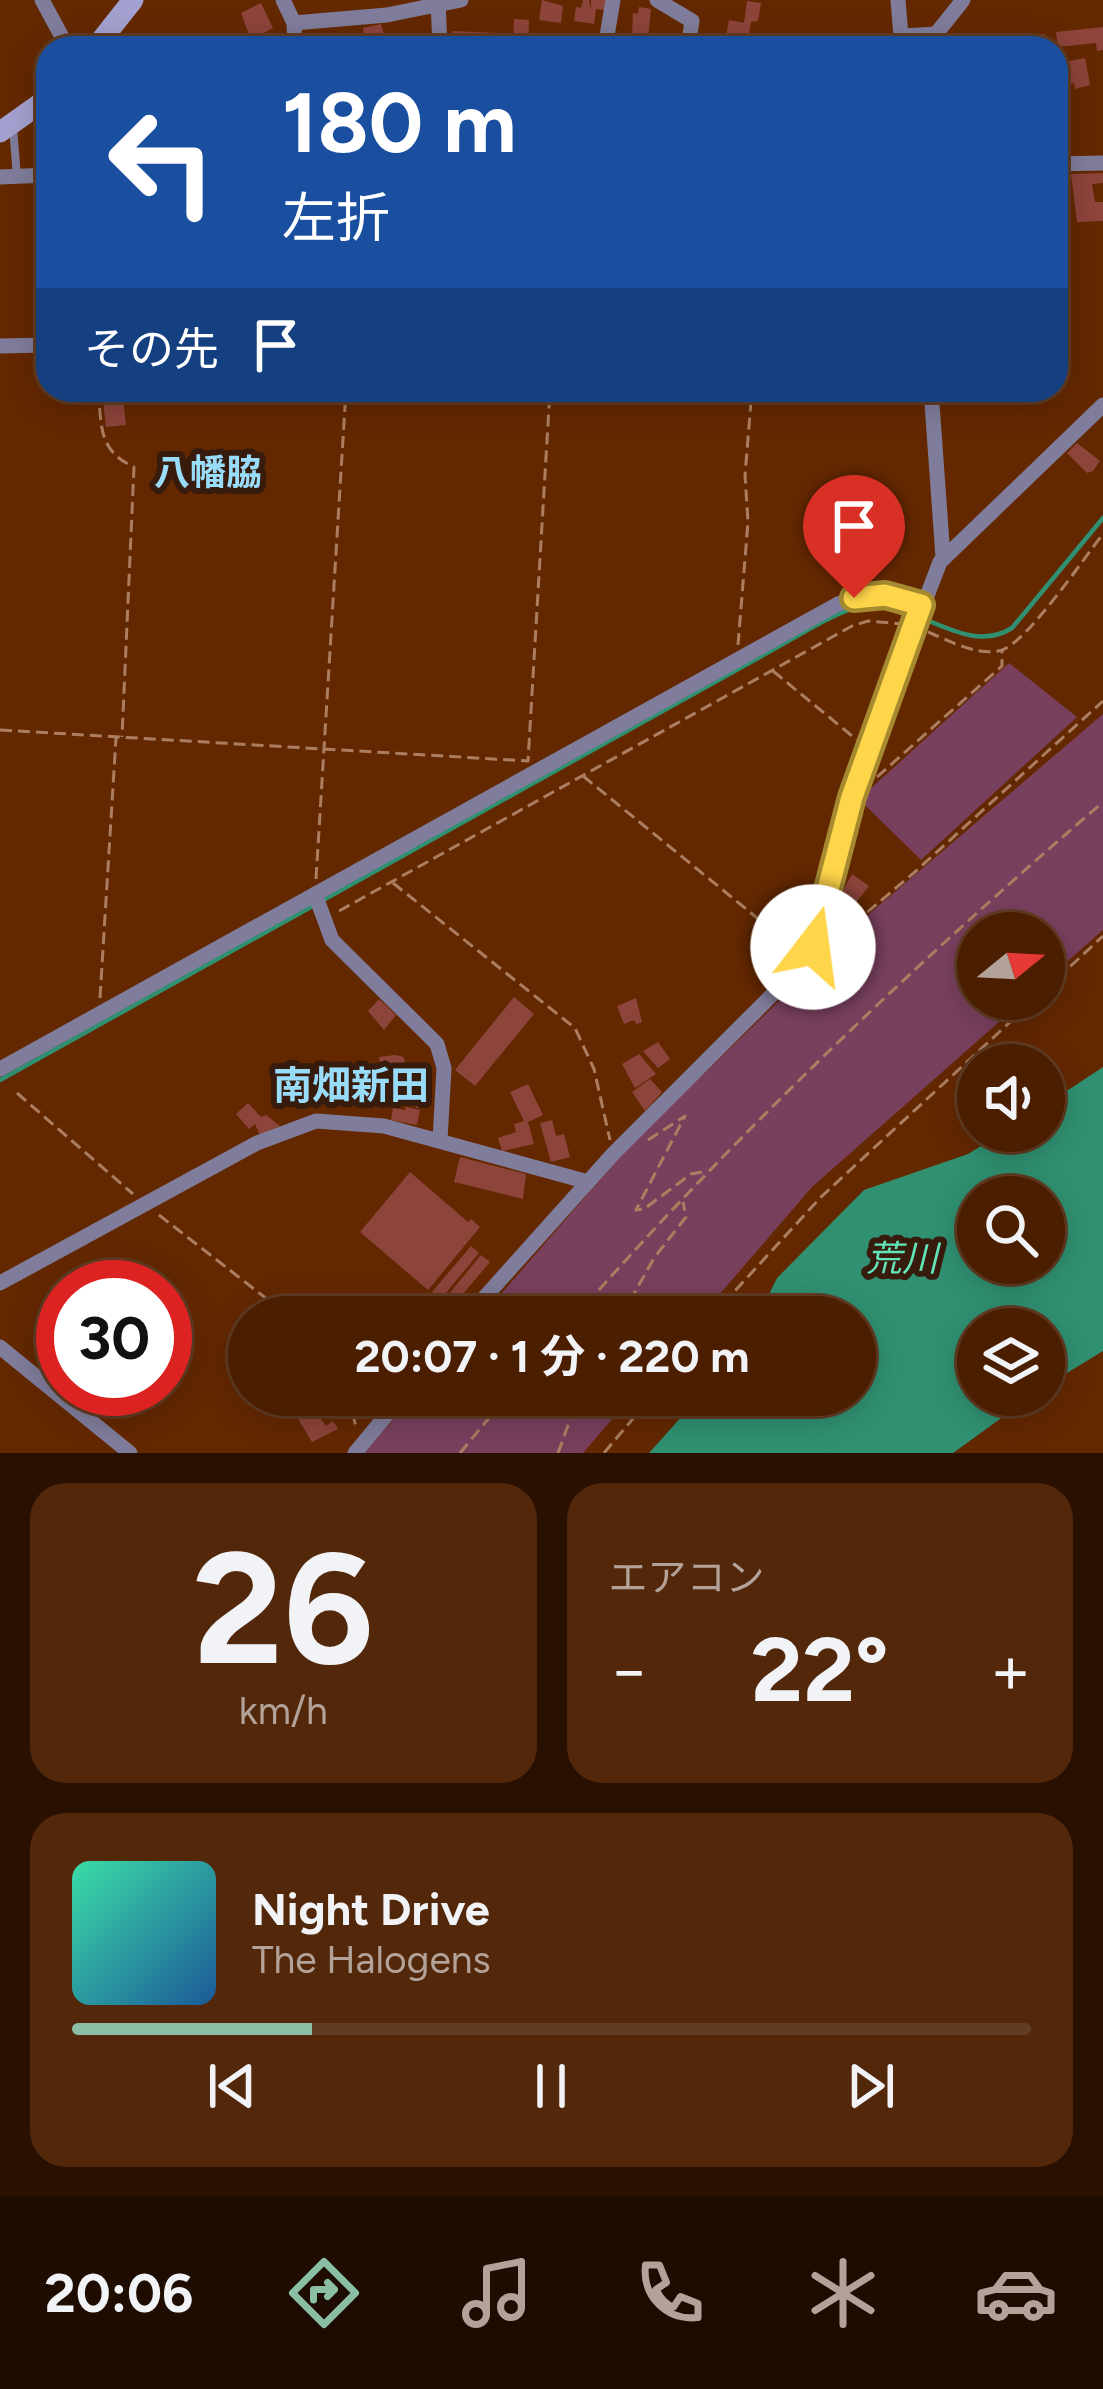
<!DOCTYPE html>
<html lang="ja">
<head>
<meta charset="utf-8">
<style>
	body { margin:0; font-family:Figtree,"Noto Sans JP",sans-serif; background:#52270a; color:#f1f3f6; height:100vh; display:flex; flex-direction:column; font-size:45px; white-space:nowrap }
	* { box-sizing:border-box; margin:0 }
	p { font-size:39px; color:#b2a299 }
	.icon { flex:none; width:66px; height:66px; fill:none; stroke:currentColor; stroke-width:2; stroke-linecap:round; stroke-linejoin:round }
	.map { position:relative; height:1453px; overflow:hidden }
	.sheet { display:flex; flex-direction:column; gap:30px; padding:30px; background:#291000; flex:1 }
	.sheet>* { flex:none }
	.top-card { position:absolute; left:36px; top:36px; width:1032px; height:366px; border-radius:36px; box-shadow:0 6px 30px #0003,0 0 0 3px #623c22; background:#1a4fa0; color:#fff; overflow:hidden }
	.needle { width:78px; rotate:72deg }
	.buttons { position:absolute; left:957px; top:912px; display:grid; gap:24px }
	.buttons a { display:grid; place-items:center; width:108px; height:108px; border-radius:50%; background:#4b1e00; box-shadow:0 6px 30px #0003,0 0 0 3px #623c22; font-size:60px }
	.speed { position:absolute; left:36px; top:1260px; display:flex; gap:24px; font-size:60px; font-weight:700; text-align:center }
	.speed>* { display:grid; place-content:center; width:156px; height:156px; border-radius:50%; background:#4b1e00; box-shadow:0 6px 30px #0003,0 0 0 3px #623c22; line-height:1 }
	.speed .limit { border:18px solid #d22; background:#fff; color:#111 }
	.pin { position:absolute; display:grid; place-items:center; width:102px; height:102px; color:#fff; margin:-123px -51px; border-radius:50% 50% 50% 0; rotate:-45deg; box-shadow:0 0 12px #0007 }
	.pin .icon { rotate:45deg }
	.me { position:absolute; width:132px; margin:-66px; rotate:15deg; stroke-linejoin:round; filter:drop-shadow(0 0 9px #0008) }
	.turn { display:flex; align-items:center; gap:42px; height:252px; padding:0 48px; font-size:54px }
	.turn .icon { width:156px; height:156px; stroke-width:2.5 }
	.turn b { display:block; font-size:84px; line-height:102px }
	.then { display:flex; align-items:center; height:114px; padding:0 48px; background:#0003; gap:24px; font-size:45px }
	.big { font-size:90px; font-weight:700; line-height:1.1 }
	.sheet .card { flex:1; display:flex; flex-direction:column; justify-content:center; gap:18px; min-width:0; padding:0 42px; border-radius:36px; background:#52270a }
	.sheet .dial { align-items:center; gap:0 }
	.dial b { font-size:156px; line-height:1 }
	.song { display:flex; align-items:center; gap:36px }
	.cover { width:144px; height:144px; border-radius:18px; background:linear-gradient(135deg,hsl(160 70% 55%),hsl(210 70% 35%)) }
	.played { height:12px; border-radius:6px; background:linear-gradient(90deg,#8abfa5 25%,#623c22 25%) }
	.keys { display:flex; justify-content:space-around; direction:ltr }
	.heat { display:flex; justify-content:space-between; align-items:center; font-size:66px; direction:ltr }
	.sheet .tiles { flex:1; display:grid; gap:30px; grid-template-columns:1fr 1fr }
	.card:last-child { grid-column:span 2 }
	.trip { position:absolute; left:228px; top:1296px; width:648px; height:120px; border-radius:60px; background:#4b1e00; box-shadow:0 6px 30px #0003,0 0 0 3px #623c22; font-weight:700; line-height:120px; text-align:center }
	.tabs { display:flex; height:192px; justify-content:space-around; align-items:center; background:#1e0c00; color:#b2a299 }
	.tabs .icon { width:84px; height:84px }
	.tabs .active { color:#8abfa5 }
	.tabs b { font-size:54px; color:#f1f3f6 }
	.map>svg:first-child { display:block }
	.green { fill:#79405e }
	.water { fill:#309172; fill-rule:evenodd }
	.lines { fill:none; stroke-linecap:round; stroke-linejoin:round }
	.stream { stroke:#309172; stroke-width:4.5 }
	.building { fill:#8d443b }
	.path { stroke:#ac7e61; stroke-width:3; stroke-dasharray:12 6; stroke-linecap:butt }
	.lane { stroke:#7f7d9b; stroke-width:8 }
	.street { stroke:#7f7d9b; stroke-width:15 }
	.secondary { stroke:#a4a1d0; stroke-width:21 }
	.route-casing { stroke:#a68a30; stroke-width:30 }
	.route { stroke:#ffd54a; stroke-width:21 }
	.labels { text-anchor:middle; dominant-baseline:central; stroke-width:12; stroke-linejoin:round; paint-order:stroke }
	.neighbourhood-label { font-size:36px; font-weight:bold; fill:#98dcfa; stroke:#371b0c }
	.water-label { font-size:36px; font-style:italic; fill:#62e4b8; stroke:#371b0c }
	.quarter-label { font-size:39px; font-weight:bold; fill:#98dcfa; stroke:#371b0c }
</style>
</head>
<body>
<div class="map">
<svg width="1103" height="1453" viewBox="0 0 1103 1453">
	<rect width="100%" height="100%" fill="#642800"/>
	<path class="green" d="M1009,663L1077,717L921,860L859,799Z
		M1103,714V930L1044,982V933H978V999H1025L812,1187L700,1317H481L625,1151L862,920Z
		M414,1395H633L583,1453H364Z"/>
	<path class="water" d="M1103,1067V1351L1044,1387V1329H978V1395H1033L953,1453H649L701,1395H855V1317H758L777,1278L864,1190L968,1154L1005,1131H1044V1106ZM978,1197H1044V1263H978Z"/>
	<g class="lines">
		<path class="stream" d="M0,1080L774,649C798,636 842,607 868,605C918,602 966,657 1012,628L1103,518"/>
	</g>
	<path class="building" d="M542,0L563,6L561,23L539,20Z
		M583,0H589L591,9V0H608L605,10L596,9L594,24L574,21L576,7L581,8Z
		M747,1L761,3L758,21L751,22L747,46L725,43L729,20L744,23Z
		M261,3L273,28L251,40L241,13Z
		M639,7L651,9L648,38L632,36L633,13L638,14Z
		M514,19L529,20L528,47H513Z
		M381,24L388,48H364L363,28Z
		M1103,27V50L1097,51L1096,43L1058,47L1056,32Z
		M452,31L499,33L498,48H455Z
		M1045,34L1047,48H1015L1013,38Z
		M1085,58L1090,85L1075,89L1074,83L1069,84L1065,62Z
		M1103,173V183L1092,184L1095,202H1103V221L1077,222L1071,174Z
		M123,399L126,425L106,427L103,401Z
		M1077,443L1100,461L1093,471L1087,473L1067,453Z
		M852,874L869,886L855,904L841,894Z
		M514,997L534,1014L475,1086L455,1070Z
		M636,998L642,1022L636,1024L634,1020L624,1024L617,1006Z
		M379,999L396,1015L384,1030L368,1011Z
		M658,1042L670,1059L658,1068L643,1051Z
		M639,1054L656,1074L635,1088L622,1064Z
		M395,1055L404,1057L405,1072L420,1069L424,1107L416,1108L414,1100L404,1101L400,1073L382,1074L379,1057Z
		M650,1079L662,1092L645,1111L632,1092Z
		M528,1084L543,1115L528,1122L534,1144L502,1151L498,1138L516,1132L514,1124L524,1121L510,1092Z
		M248,1103L261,1117L266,1115L280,1126L260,1135L255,1124L249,1129L236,1114Z
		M406,1107L420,1110L417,1125L391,1120L393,1108L405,1110Z
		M552,1120L556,1136L564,1134L570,1157L551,1162L540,1123Z
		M460,1157L526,1174L523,1199L454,1182Z
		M410,1172L468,1222L471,1219L480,1227L428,1290L360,1232Z
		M471,1246L479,1253L441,1299L432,1292Z
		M481,1255L490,1262L451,1308L443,1301Z
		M307,1400L326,1426L333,1421L338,1429L312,1442L294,1412Z"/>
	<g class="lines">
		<path class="path" d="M98,390C102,425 97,450 134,467L122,737
			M928,632C950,641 978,657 1002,650C1028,641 1084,558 1103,534
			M738,645L748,522L745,475L752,390
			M773,671L857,740
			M0,730L528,761L550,390
			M583,776L794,948
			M877,777L1002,666V651
			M316,879L346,390
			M393,883L575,1028L594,1069L610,1140
			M339,911L852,626L868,621L902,624
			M826,947L916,871L1103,701
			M1044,991L1103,936
			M100,998L116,738
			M17,1093L133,1194
			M648,1140L685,1116L636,1210L644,1209L691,1174L702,1172
			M159,1215L290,1317
			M575,1317C738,1131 916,963 1103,802
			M621,1317L654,1258L686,1217L683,1202
			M711,1317L821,1197L1035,999
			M349,1395L356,1428
			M460,1453L508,1395
			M558,1453L579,1395
			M604,1453L653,1395"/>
		<path class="lane" d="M13,127L17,177"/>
		<path class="street" d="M42,0L68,48
			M283,0L294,23L295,48
			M438,0L440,48
			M657,0L692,21L688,48
			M898,0L902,48
			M294,23L387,15L461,0
			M901,36L936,34L963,0
			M605,48L613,0
			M1056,164L1103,163
			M0,177L48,175
			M0,346L48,345
			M931,390L943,557
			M315,894L332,940L437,1044L444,1068L440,1140
			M0,1069L838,604L868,595L921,605
			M0,1283L257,1143L316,1121L384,1126L588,1182
			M467,1317L613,1154L808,959L868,749L940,562L1103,405
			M0,1347L130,1453
			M355,1453L403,1395"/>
		<path class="secondary" d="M95,48L133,0
			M0,132L48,98"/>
	</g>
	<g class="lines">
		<defs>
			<path id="route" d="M813,947L852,797L921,605L885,595L854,598"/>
		</defs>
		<use href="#route" class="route-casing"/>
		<use href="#route" class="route"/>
	</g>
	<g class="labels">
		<g class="neighbourhood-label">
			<text x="208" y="472">八幡脇</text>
		</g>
		<g class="water-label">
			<text x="902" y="1258">荒川</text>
		</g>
		<g class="quarter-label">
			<text x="351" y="1085">南畑新田</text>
		</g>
	</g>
</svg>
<div class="buttons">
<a><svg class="needle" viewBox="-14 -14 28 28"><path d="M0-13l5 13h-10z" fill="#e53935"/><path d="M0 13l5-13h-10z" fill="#b2a299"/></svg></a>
<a><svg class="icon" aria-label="sound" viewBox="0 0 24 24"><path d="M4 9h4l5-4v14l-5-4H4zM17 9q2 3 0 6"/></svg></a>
<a><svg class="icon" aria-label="search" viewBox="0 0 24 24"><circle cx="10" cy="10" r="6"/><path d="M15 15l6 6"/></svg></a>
<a><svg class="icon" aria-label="layers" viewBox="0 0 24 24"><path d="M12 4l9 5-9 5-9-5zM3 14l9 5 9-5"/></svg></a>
</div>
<div class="speed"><div class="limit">30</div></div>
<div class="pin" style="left:854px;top:598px;background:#d93025"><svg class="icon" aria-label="arrive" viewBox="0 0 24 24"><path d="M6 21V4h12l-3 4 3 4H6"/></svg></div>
<svg class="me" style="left:813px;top:947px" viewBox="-20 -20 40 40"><circle r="19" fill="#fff"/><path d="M0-13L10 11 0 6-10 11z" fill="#ffd54a"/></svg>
<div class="trip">20:07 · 1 分 · 220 m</div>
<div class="top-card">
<div class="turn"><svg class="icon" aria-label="left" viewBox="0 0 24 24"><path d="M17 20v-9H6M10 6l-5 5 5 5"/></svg><div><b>180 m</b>左折</div></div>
<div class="then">その先<svg class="icon" aria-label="arrive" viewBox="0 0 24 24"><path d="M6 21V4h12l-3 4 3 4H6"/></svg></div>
</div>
</div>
<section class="sheet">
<div class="tiles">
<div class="card dial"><b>26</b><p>km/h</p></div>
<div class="card"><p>エアコン</p>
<div class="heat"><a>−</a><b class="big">22°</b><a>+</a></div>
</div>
<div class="card">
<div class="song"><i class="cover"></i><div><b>Night Drive</b><p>The Halogens</p></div></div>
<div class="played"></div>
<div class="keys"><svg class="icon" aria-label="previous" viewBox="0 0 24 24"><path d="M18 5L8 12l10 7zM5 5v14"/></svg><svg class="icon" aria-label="pause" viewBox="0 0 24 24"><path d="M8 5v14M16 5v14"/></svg><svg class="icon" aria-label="next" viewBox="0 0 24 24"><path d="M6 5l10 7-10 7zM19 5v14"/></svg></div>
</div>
</div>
</section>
<nav class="tabs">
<b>20:06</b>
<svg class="icon active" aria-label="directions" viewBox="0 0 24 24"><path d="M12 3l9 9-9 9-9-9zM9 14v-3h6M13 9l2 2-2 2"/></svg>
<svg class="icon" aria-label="music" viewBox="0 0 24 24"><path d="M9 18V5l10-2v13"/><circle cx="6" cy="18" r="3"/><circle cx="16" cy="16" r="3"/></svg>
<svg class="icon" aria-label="phone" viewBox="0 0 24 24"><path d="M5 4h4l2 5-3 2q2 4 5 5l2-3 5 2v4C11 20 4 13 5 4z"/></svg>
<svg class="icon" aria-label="climate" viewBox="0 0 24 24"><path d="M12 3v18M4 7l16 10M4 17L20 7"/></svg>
<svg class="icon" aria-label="car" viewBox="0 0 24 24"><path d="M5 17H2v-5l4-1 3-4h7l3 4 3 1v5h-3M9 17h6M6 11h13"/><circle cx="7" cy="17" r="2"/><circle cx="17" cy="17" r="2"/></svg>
</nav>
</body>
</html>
